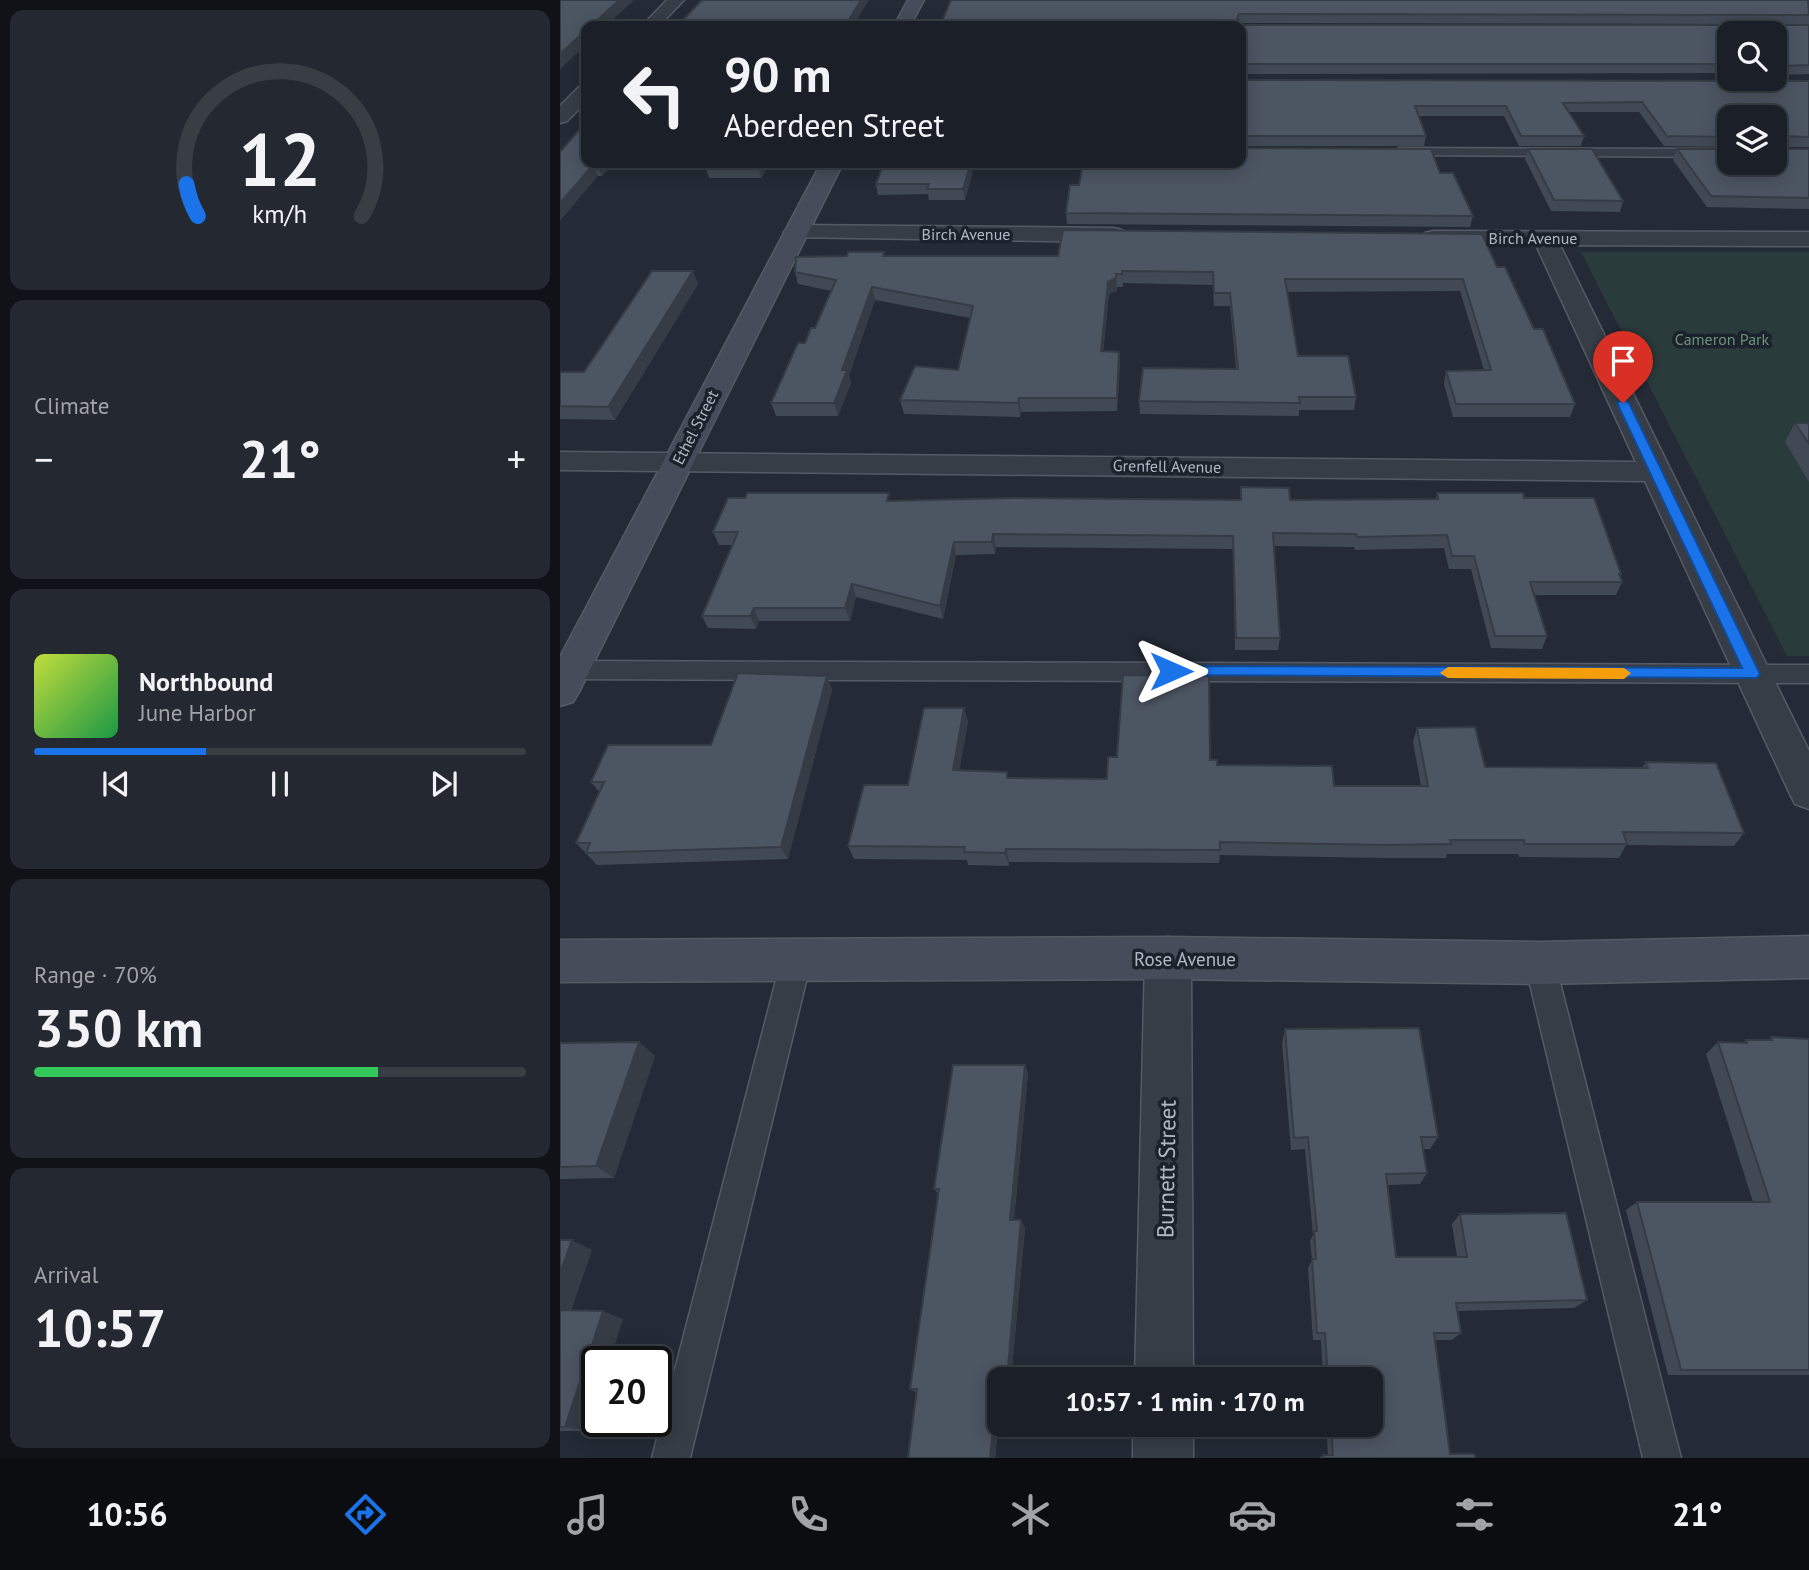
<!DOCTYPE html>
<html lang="en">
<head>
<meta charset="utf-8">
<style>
	body { margin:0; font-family:"PT Sans",sans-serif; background:#242830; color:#f1f3f6; height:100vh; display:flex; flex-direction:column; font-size:26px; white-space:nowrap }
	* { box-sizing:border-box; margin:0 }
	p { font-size:23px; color:#a0a3a8 }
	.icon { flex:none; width:38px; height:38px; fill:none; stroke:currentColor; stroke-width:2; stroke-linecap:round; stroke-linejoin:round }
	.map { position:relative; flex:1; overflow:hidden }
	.panel { display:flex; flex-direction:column; gap:10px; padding:10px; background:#0f1216; width:560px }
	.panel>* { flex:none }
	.hud { position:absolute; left:21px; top:21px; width:665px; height:147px; border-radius:14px; box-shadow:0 4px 18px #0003,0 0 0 2px #393e45; background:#1b2028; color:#f1f3f6; overflow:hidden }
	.controls { position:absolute; left:1157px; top:21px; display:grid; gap:14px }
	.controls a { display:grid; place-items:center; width:70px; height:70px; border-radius:14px; background:#1b2028; box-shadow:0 4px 18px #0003,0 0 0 2px #393e45; font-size:35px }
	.speed { position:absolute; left:21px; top:1346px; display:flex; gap:14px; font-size:35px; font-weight:700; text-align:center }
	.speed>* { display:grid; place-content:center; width:91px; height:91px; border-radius:50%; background:#1b2028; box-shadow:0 4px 18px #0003,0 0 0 2px #393e45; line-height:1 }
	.speed .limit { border:4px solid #111; border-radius:10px; background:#fff; color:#111 }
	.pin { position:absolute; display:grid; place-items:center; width:60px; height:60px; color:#fff; margin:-72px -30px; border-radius:50% 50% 50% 0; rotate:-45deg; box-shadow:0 0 7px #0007 }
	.pin .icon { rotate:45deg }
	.me { position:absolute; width:77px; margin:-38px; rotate:90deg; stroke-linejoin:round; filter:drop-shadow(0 0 5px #0008) }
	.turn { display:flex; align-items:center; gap:24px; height:147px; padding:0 28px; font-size:32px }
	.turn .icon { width:91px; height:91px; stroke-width:2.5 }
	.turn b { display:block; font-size:49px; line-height:60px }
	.big { font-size:52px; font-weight:600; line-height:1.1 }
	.panel .tile { flex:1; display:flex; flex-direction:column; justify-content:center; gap:10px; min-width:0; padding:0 24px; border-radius:14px; background:#242830 }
	.panel .dial { align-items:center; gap:0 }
	.dial svg { height:182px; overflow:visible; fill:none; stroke:#393e45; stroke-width:7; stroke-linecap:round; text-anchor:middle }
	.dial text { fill:#f1f3f6; stroke:none }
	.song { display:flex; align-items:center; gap:21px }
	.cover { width:84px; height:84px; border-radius:10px; background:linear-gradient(135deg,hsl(70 70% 55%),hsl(140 70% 35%)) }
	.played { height:7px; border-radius:4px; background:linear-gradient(90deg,#1a73e8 35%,#393e45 35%) }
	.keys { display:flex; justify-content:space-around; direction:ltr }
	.heat { display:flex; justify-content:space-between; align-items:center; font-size:38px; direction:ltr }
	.charge { height:10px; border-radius:5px; background:linear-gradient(90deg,#34c759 70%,#393e45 0) }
	.trip { position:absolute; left:427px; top:1367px; width:396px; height:70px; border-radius:14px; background:#1b2028; box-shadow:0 4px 18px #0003,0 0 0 2px #393e45; font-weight:600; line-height:70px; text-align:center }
	.tabs { display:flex; height:112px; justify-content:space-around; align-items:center; background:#0b0d10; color:#a0a3a8 }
	.tabs .icon { width:49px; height:49px }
	.tabs .active { color:#1a73e8 }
	.tabs b { font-size:32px; color:#f1f3f6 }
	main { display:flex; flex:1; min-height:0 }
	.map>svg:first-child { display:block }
	.green { fill:#2a3b3b }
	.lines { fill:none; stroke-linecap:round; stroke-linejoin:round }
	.lane-casing { stroke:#555b65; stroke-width:3 }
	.street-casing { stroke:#555b65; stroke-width:3 }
	.secondary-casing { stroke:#555b65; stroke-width:3 }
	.lane { fill:#373d47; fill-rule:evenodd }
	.street { fill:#373d47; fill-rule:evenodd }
	.secondary { fill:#464c59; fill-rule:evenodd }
	.wall { fill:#414954 }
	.shaded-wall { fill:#353c45 }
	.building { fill:#4c5562; stroke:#353c45; stroke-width:2 }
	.route { fill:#1a73e8; stroke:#114b97; stroke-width:2 }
	.slow { fill:#f59e0b }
	.labels { text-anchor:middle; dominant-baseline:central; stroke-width:7; stroke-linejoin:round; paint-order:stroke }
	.far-street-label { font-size:16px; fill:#b2b8c3; stroke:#1c222c }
	.far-park-label { font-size:16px; fill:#6c9176; stroke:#1c222c }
	.street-label { font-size:19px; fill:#b2b8c3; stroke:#1c222c }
	.near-street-label { font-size:23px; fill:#b2b8c3; stroke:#1c222c }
</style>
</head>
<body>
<main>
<section class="panel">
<div class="tile dial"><svg viewBox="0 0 100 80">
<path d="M14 69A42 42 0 1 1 86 69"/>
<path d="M14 69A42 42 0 0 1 9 55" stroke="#1a73e8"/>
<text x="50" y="56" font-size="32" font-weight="700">12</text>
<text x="50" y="72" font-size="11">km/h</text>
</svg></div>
<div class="tile"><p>Climate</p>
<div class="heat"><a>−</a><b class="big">21°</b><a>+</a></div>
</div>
<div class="tile">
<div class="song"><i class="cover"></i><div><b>Northbound</b><p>June Harbor</p></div></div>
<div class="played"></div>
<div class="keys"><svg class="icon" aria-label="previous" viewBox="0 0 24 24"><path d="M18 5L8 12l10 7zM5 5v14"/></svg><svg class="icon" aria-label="pause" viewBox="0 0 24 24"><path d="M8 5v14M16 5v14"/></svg><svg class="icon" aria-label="next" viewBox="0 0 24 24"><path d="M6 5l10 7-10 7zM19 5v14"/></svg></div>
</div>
<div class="tile"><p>Range · 70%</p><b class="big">350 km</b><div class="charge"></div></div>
<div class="tile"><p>Arrival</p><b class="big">10:57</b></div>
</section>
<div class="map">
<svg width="1249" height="1458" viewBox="0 0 1249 1458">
	<rect width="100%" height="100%" fill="#242b36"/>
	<path class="green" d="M1021,252H1249V656H1227Z"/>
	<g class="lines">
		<defs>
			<path id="lane" d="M839,148L1169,149V157L834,155L832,152Z
				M0,661L1249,665V683L0,679Z
				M236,948L246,952L251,961L130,1458H92L221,961L226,952Z
				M980,950L990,954L995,963L1121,1458H1083L965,963L970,954Z"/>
			<path id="street" d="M107,0H124L99,26H82Z
				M26,85V102L7,121L0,123V106L19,87Z
				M236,225L554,228L562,230L566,235L562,240L554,242L228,237L224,232L228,227Z
				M873,231L1249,232V246L1000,245L1249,751V809L1235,804L1229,792L1085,481L0,470V452L1076,462L976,245L865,243L861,238L865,233Z
				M608,937L624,943L631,958L633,1379H575L585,958L592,943Z
				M573,1424H633V1458H573Z"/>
			<path id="secondary" d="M348,0H364L350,26H334Z
				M261,163H283L19,692L13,702L0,706V657Z
				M1249,936V978L980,984L608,979L0,982V940L608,937L980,942Z"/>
		</defs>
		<use href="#lane" class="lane-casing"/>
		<use href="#street" class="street-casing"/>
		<use href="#secondary" class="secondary-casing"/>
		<use href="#lane" class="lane"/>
		<use href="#street" class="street"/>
		<use href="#secondary" class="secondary"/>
	</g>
	<path class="wall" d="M391,0L1249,1V24L680,23L681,25H1249V74L1214,75V33H1169V73L681,74V26Z
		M681,81H1249V147H1216L1218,149H1249V209L1147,207L1113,160L1117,149L1214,163L1169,117V147L1104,146L1079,112H1009L1024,136L1021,146H959L944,116H859L866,136L864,146H681Z
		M681,148L880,173L913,216L910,227L507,224L506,213L519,185Z
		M968,149L1063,201L1060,212L991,211L965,159Z
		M26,163H54L42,176H38Z
		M146,163H210L201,178H149L145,166Z
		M415,163L405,200H369L368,194L318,195L316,184Z
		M287,256H325L937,267L974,329L1015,404L1010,417H893L884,384L886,371L924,370L900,291L728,292L738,356L796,397L794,410H739V416L580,414L579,401L676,369L670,306H654L653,285L563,283V287H557V291L549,294L543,351L559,352L560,365L557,411L461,412L460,417L344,414L340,400L398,370L410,318L315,300L289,375L291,383L278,416H216L211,403L255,328L271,291L238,284L235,272Z
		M133,271L138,284L55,420L0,419V372H24Z
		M1235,423H1249V482L1225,442Z
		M681,487L730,500L876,499L877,493L964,498L1061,574L1060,578L1062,582L1056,595H974L987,636L982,649L931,648L911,569H889L884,548L795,550L794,547L714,546L720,638L718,650H675L673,549L436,547L435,554L396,555L383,619L296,597L290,621H199L196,629L148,628L142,616L173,545H159L153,532L185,498L331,501L680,500Z
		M267,676L272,690L228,859L37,865L16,843L39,792L31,782L151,745Z
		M404,708L408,722L399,771L449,778L547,779L650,760L657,765L774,786H861L853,742L857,728L925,767L1082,768L1086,762L1184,833L1174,846L1066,845L1059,858L959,857L958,854H887L886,858H822L660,855L659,863L449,862V866L408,865L407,860L294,859L288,846L348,785Z
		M725,1029L878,1137L870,1149H863L867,1173L860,1184L828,1185L836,1257H897L892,1224L900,1214L1027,1300L1014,1308L898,1311L901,1333L892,1340H875L890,1454L915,1458H759L763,1455H768L766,1424H810V1379H763L761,1340H753L748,1268L752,1260L750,1241L753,1235L745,1149L731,1150L722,1043Z
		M1211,1037L1249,1039V1375H1108L1066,1210L1077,1202H1193L1146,1054L1158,1042L1182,1043L1186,1040H1209Z
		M79,1042L95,1056L54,1178L0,1179V1043Z
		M465,1065L468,1074L454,1220L465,1228L451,1379H439V1416L435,1458L357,1393L350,1389L378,1194L374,1189Z
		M0,1240L32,1250L11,1310L63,1319L49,1362H37L27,1431H0Z"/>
	<path class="shaded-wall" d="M59,0H74L46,26H31Z
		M301,0H309L293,26H285Z
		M26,30V45L0,69V54Z
		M39,163H54L42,176L38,165Z
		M200,163H210L201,178L198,166Z
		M411,163H415L405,200L403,189Z
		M33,165L38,176L0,221V203Z
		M133,271L138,284L55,420L48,407Z
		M556,274L557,291L549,294L542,364L541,351L548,282Z
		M312,287L315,300L289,375L291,383L278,416L274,403L282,370Z
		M559,352L560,365L557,411V398Z
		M459,398L461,412L460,417L458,403Z
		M433,534L436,547L435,554L432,542Z
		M394,542L396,555L383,619L380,606Z
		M292,584L296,597L290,621L285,608Z
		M194,608L199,621L196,629L190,616Z
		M267,676L272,690L228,859L221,847Z
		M404,708L408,722L397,784L393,770Z
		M446,849L449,862V866L445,853Z
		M79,1042L95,1056L54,1178L36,1166Z
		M465,1065L468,1074L453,1228L450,1220Z
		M461,1220L465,1228L451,1379H447Z
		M12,1240L32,1250L8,1318L0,1315V1273Z
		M43,1311L63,1319L49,1362H37V1400L27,1431L5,1427Z
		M437,1390L439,1392V1416L435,1458H430Z"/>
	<path class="building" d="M0,0H59L31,26H26V30L0,54Z
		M142,0H301L285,26H117Z
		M391,0H1248L1249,15L679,14L677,18L681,25H1249V65L1214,66V33H1169V64H681V26H380Z
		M681,80L1249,81V137L1218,136L1216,147L1218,149H1249V198L1151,196L1117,149H1169V163H1214V117H1169V137L1107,136L1082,102L1003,103L1024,136H961L946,106H855L866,136H681Z
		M26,122V163H39L38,165H33L0,203V152Z
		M681,146V148L871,149L880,173H893L913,216L506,213L510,185H519L523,163H681Z
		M968,149H1032L1063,201L994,200Z
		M148,163H200L198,166H145Z
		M324,163H411L403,189H367L369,184H316Z
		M503,230L922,234L937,267H945L974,329H983L1015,404H896L886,371L931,370L903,279H725L738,356H788L796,397H739L740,403L579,401L583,368L678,369L670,293H654L653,272L562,271V274H556V278L548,282L541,351L559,352L557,398H459L458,403L340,400L355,366L398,370L413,306L312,287L282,370H287L274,403H211L238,343H245L251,328H255L276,280L235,272L236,257L287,256L288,252H324L323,256H498Z
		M92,271H133L48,407L0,406V372H24Z
		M1235,423H1249V444Z
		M681,487L729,488L730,500L878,499L877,493H963L964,498H1034L1061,574H1059L1062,582H970L987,636H935L914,556H892L887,535L797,537L796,534L713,533L720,638H676L673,536L433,534L432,542H394L380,606L292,584L285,608H194L190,616H142L178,532H153L168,498H185L187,493H329L327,501L453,498L681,500Z
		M178,673L267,676L221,847L26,853L30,843H16L44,782H31L48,745H151Z
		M563,675L649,676L650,760H657V765L772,766L774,786H868L857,728L915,727L925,767L1088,768L1086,762L1156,763L1184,833L1063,832L1067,844H965L964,840H890L891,844L825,845L660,842V850L446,849L445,853L404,852L405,847L288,846L304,785H348L364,708H404L393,770L447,772V778L547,779L548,757H557Z
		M859,1028L878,1137H861L867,1173L826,1174L836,1257H907L900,1214L1006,1213L1027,1300L896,1303L901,1333H874L890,1454H914L915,1458H763V1455H773L771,1424H810V1379H768L765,1333H757L752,1259H756L754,1231H757L748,1137L734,1138L725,1029Z
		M1211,1037L1249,1039V1370H1121L1077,1202H1210L1158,1042L1187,1043L1186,1040H1212Z
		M79,1042L36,1166L0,1167V1043Z
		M393,1065H465L450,1220H461L447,1379H439V1390H437L430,1458H348L357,1389H350L379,1189H374Z
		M0,1240H12L0,1273Z
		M0,1310L43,1311L5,1427H0Z"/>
	<path class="route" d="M1063,399L1069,403L1200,674L1197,678L606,675L604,671L606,667L611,666L1182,668L1057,403Z"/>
	<path class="slow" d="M888,667L1064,668L1071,673L1064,679L888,678L880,673Z"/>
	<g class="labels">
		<g class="far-street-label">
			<text x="406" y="234">Birch Avenue</text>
			<text x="973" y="238">Birch Avenue</text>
			<text transform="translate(135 427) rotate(-63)">Ethel Street</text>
			<text transform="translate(607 466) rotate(1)">Grenfell Avenue</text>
		</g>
		<g class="far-park-label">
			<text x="1162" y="339">Cameron Park</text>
		</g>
		<g class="street-label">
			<text x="625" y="959">Rose Avenue</text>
		</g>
		<g class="near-street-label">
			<text transform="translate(606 1169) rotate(-89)">Burnett Street</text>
		</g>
	</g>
</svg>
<div class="controls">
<a><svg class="icon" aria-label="search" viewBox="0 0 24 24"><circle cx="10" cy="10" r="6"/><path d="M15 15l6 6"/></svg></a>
<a><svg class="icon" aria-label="layers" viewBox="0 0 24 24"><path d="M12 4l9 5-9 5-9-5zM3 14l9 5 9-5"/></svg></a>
</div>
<div class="speed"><div class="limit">20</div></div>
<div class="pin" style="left:1063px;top:403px;background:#d93025"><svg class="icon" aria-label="arrive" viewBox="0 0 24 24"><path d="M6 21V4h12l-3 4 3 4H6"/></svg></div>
<svg class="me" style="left:611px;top:671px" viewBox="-20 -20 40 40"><path d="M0-17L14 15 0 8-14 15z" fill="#1a73e8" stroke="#fff" stroke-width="4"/></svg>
<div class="trip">10:57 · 1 min · 170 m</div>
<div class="hud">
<div class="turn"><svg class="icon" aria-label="left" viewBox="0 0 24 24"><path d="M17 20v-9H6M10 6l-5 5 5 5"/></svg><div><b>90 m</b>Aberdeen Street</div></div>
</div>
</div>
</main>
<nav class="tabs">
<b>10:56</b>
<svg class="icon active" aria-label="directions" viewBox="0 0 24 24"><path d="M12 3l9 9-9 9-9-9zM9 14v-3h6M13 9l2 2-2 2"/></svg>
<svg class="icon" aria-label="music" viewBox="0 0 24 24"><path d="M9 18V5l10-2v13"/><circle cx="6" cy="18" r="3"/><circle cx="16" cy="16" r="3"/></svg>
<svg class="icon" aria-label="phone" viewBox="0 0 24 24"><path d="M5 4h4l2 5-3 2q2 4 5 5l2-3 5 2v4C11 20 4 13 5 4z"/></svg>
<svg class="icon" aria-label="climate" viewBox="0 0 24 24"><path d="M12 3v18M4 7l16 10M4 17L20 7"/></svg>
<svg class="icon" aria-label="car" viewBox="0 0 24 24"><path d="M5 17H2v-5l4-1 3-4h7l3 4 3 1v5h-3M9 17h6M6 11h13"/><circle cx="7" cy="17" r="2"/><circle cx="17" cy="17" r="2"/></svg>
<svg class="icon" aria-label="filters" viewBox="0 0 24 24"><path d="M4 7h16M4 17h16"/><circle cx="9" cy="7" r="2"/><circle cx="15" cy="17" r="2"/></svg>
<b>21°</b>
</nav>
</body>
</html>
